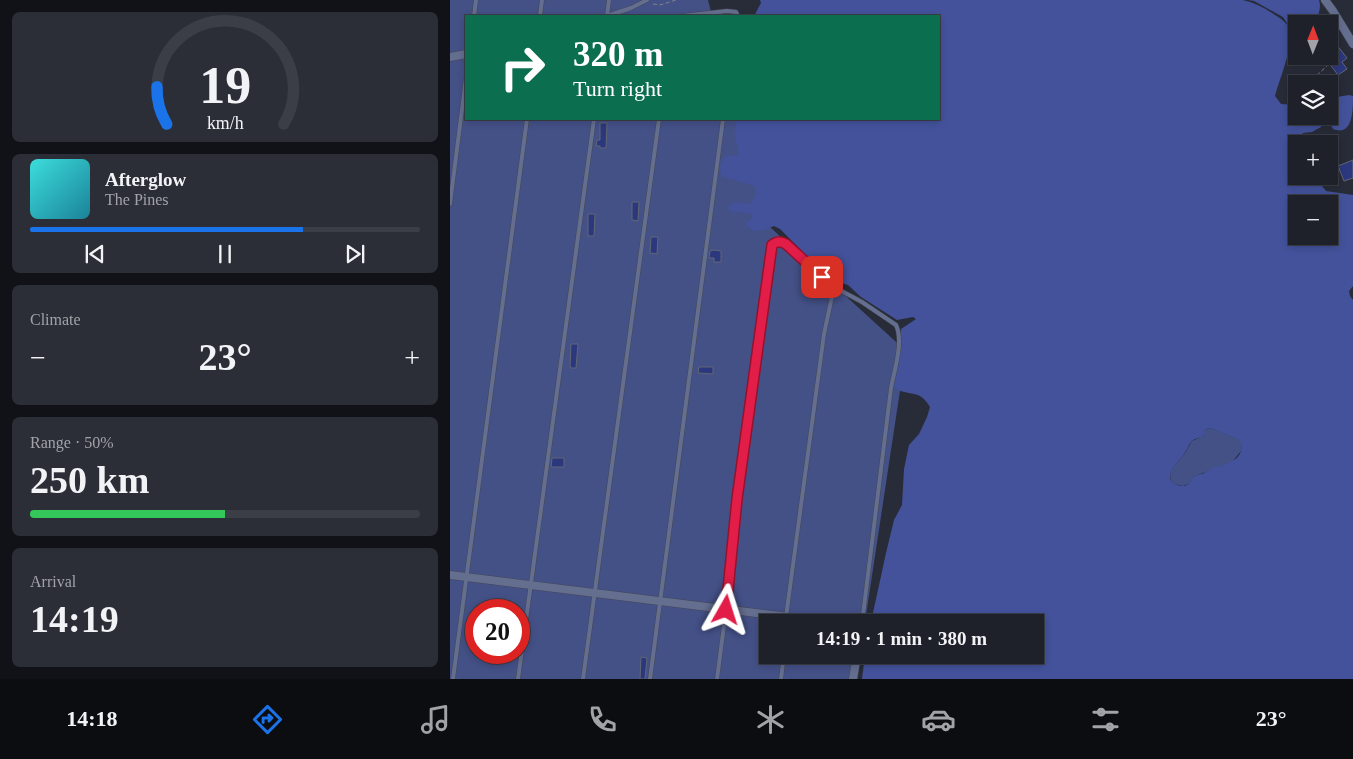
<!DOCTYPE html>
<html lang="en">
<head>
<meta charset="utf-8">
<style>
	body { margin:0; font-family:"Times New Roman",serif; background:#2b2e36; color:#f1f3f6; height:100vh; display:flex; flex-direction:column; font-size:19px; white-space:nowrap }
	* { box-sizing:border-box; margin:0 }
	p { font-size:16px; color:#a1a3a8 }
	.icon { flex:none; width:28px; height:28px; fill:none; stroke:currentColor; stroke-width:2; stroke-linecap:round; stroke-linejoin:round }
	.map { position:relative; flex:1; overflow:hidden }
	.details { display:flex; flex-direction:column; gap:12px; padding:12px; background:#101217; width:450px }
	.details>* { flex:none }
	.top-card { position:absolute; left:15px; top:15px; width:475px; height:105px; border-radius:0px; box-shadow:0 2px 8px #0003,0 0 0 1px #3c3e47; background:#0b6e4f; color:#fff; overflow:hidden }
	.needle { width:32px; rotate:1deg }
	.controls { position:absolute; left:838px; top:15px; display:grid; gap:10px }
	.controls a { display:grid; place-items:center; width:50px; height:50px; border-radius:0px; background:#1e212a; box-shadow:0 2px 8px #0003,0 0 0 1px #3c3e47; font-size:25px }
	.speed { position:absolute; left:15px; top:599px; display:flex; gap:10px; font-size:25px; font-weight:700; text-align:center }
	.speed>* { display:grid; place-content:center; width:65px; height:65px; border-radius:50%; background:#1e212a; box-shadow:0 2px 8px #0003,0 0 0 1px #3c3e47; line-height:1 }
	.speed .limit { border:8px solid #d22; background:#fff; color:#111 }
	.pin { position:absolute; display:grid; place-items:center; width:42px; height:42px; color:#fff; margin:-21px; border-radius:10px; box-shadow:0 2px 8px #0006 }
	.me { position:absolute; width:55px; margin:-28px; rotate:6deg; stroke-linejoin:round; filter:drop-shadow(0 0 4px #0008) }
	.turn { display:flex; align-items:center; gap:18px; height:105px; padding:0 25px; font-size:22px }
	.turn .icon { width:65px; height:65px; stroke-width:2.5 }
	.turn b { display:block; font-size:35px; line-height:42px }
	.big { font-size:38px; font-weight:700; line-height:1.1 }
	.details .card { flex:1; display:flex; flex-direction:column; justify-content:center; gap:8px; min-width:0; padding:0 18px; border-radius:8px; background:#2b2e36 }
	.details .dial { align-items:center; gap:0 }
	.dial svg { height:130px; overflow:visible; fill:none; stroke:#3c3e47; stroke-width:7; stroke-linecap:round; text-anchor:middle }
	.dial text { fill:#f1f3f6; stroke:none }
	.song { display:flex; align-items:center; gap:15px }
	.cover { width:60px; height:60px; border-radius:8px; background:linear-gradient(135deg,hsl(180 70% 55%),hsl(190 70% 35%)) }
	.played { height:5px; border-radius:2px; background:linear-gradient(90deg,#1a73e8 70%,#3c3e47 70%) }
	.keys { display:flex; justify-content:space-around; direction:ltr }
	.heat { display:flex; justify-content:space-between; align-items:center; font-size:28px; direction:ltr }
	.charge { height:8px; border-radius:4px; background:linear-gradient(90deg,#34c759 50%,#3c3e47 0) }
	.trip { position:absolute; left:309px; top:614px; width:285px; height:50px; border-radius:0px; background:#1e212a; box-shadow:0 2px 8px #0003,0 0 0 1px #3c3e47; font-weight:700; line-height:50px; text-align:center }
	.tab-bar { display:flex; height:80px; justify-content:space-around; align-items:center; background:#0c0d11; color:#a1a3a8 }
	.tab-bar .icon { width:35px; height:35px }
	.tab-bar .on { color:#1a73e8 }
	.tab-bar b { font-size:22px; color:#f1f3f6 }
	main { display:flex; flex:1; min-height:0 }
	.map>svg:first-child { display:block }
	.green { fill:#445187; fill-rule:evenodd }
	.forest { fill:#43529b; fill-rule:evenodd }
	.building { fill:#2c387e; stroke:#616674 }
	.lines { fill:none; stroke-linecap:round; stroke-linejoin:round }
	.lane-casing { stroke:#434752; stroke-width:5 }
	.street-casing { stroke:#434752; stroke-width:9 }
	.path { stroke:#80838d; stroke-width:1; stroke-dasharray:4 2.5; stroke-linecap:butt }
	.lane { stroke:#646e8f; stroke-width:4 }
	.street { stroke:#646e8f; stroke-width:8 }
	.route-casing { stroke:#92132f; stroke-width:12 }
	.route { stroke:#e11d48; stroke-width:9 }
</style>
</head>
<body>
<main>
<section class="details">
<div class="card dial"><svg viewBox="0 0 100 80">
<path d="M14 69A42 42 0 1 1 86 69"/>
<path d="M14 69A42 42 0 0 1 8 46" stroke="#1a73e8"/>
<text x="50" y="56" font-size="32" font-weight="700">19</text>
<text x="50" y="72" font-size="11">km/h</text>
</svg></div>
<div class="card">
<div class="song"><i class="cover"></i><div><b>Afterglow</b><p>The Pines</p></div></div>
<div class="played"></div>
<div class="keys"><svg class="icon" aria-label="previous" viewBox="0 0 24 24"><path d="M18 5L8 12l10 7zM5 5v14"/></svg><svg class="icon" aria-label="pause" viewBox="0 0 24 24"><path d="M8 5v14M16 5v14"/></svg><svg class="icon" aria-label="next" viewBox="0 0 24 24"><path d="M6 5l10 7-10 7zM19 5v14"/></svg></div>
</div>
<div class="card"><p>Climate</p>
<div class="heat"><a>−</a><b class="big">23°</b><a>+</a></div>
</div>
<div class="card"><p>Range · 50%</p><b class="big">250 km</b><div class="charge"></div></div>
<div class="card"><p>Arrival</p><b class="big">14:19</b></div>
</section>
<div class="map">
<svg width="903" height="679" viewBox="0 0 903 679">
	<rect width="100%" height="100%" fill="#282c38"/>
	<path class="green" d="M0,0H258L262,16H16V119H290L320,227L456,351L415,622H318V655H410L406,679H0ZM26,610H69V652H26Z
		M760,428L791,440L792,443L791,451L782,462L745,476L738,484L733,486L724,484L721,481L720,476L721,471L725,465L735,453L742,441L753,436L756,429Z"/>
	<path class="forest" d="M310,0H793C805,3 815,8 825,15C830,18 836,22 839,28C845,43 829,80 825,96L831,104L846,105V116H870L872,121L871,127L862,132L853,133L846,144V176H864L876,191L903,195V286L899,291L900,296L903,300V679H412L415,655H585V622H421L436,553L444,520L452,505L454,469L459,445L469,434L477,417L480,407C470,390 463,396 448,390L444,385L449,357L451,329L466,319L463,317L447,320L411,297L398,285L381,280L330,229L324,226L314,230L303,231L295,224L302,218V214L279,211L278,207L285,202L300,204L306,195L305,186L271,176L270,168L274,156L289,155L285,135L286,119H489V16H304L311,3ZM846,204H879V236H846ZM760,428L790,440C797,460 776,464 763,468C759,470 756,472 752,474C752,474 746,475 745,476C741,479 739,485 734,486C731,486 725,485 723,483C713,475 730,460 734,454C737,450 739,444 742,441C745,438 750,438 753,436C755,434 755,431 756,429Z
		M798,0H869C872,9 867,15 867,24H846V37L833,17L804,1Z
		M899,95L903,96C903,110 903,137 883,129L879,122L880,110L879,106V96L887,97Z"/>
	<path class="building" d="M883,40L897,58L892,62L897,69L888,75L876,59L879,57V44Z
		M150,123H157L156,148H150V146H146L147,140H150Z
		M903,160V178L894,181L888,166Z
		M182,202H189L188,221L182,220Z
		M138,214H145L144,236H138Z
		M201,237H208L207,254L200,253Z
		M264,250L271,251V262H264V258H259L260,251Z
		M121,344H128L126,368H121L120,366Z
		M249,367H263V374L248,373Z
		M102,458H114V467H101Z
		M191,657L197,658L195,679H190Z"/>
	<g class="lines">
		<defs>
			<path id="lane" d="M24,16L26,0
				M90,16L92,0
				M157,16L181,8L197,0
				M157,16L159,0
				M232,16L277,11L286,12L288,16
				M0,204L16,78
				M336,622V617L374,334L384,287
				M3,679L77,119
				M68,679L144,119
				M133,679L209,119
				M200,679L273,119
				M267,679L276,610L287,499L323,245C327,241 330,241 336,244L384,287L412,302L446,325C454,342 444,371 441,388L413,615L410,622
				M331,679L334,655"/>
			<path id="street" d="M875,0L883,11L903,44
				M0,57L16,54
				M0,575L338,617L366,622
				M403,679L407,655"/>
		</defs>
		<use href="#lane" class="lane-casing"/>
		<use href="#street" class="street-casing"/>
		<path class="path" d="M203,4L210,5L226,0
			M848,80L850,82H862L865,81L863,79L879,64"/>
		<use href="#lane" class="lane"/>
		<use href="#street" class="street"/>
	</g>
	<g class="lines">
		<defs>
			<path id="route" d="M276,610L287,499L322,245C327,241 330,241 336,244L372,277"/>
		</defs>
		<use href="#route" class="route-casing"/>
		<use href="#route" class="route"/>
	</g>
</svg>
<div class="controls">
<a><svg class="needle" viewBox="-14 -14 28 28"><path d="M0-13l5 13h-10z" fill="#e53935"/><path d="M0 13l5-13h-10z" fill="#a1a3a8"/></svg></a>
<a><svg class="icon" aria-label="layers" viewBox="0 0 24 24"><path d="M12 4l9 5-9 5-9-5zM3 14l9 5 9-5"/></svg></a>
<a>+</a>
<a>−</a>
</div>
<div class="speed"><div class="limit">20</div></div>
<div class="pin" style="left:372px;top:277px;background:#d93025"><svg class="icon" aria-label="arrive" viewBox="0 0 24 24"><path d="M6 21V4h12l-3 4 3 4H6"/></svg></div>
<svg class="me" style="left:276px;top:610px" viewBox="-20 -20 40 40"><path d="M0-17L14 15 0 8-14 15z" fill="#e11d48" stroke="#fff" stroke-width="4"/></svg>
<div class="trip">14:19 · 1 min · 380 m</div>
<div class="top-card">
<div class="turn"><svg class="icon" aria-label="right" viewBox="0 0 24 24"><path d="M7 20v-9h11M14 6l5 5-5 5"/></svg><div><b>320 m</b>Turn right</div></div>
</div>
</div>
</main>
<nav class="tab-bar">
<b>14:18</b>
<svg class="icon on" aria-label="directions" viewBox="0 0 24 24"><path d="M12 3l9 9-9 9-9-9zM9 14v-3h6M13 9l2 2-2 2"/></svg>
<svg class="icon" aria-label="music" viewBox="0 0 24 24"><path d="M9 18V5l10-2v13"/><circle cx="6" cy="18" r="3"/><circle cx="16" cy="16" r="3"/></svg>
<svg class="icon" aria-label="phone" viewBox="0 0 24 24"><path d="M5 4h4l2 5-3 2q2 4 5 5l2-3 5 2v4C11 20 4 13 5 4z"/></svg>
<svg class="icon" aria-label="climate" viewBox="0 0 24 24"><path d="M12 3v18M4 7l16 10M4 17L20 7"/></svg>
<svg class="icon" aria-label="car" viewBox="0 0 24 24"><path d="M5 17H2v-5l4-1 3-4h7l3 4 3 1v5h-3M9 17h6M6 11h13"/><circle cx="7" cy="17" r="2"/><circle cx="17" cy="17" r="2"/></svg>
<svg class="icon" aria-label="filters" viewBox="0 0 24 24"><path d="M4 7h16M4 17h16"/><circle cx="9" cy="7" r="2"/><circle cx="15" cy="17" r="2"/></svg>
<b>23°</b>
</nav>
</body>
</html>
